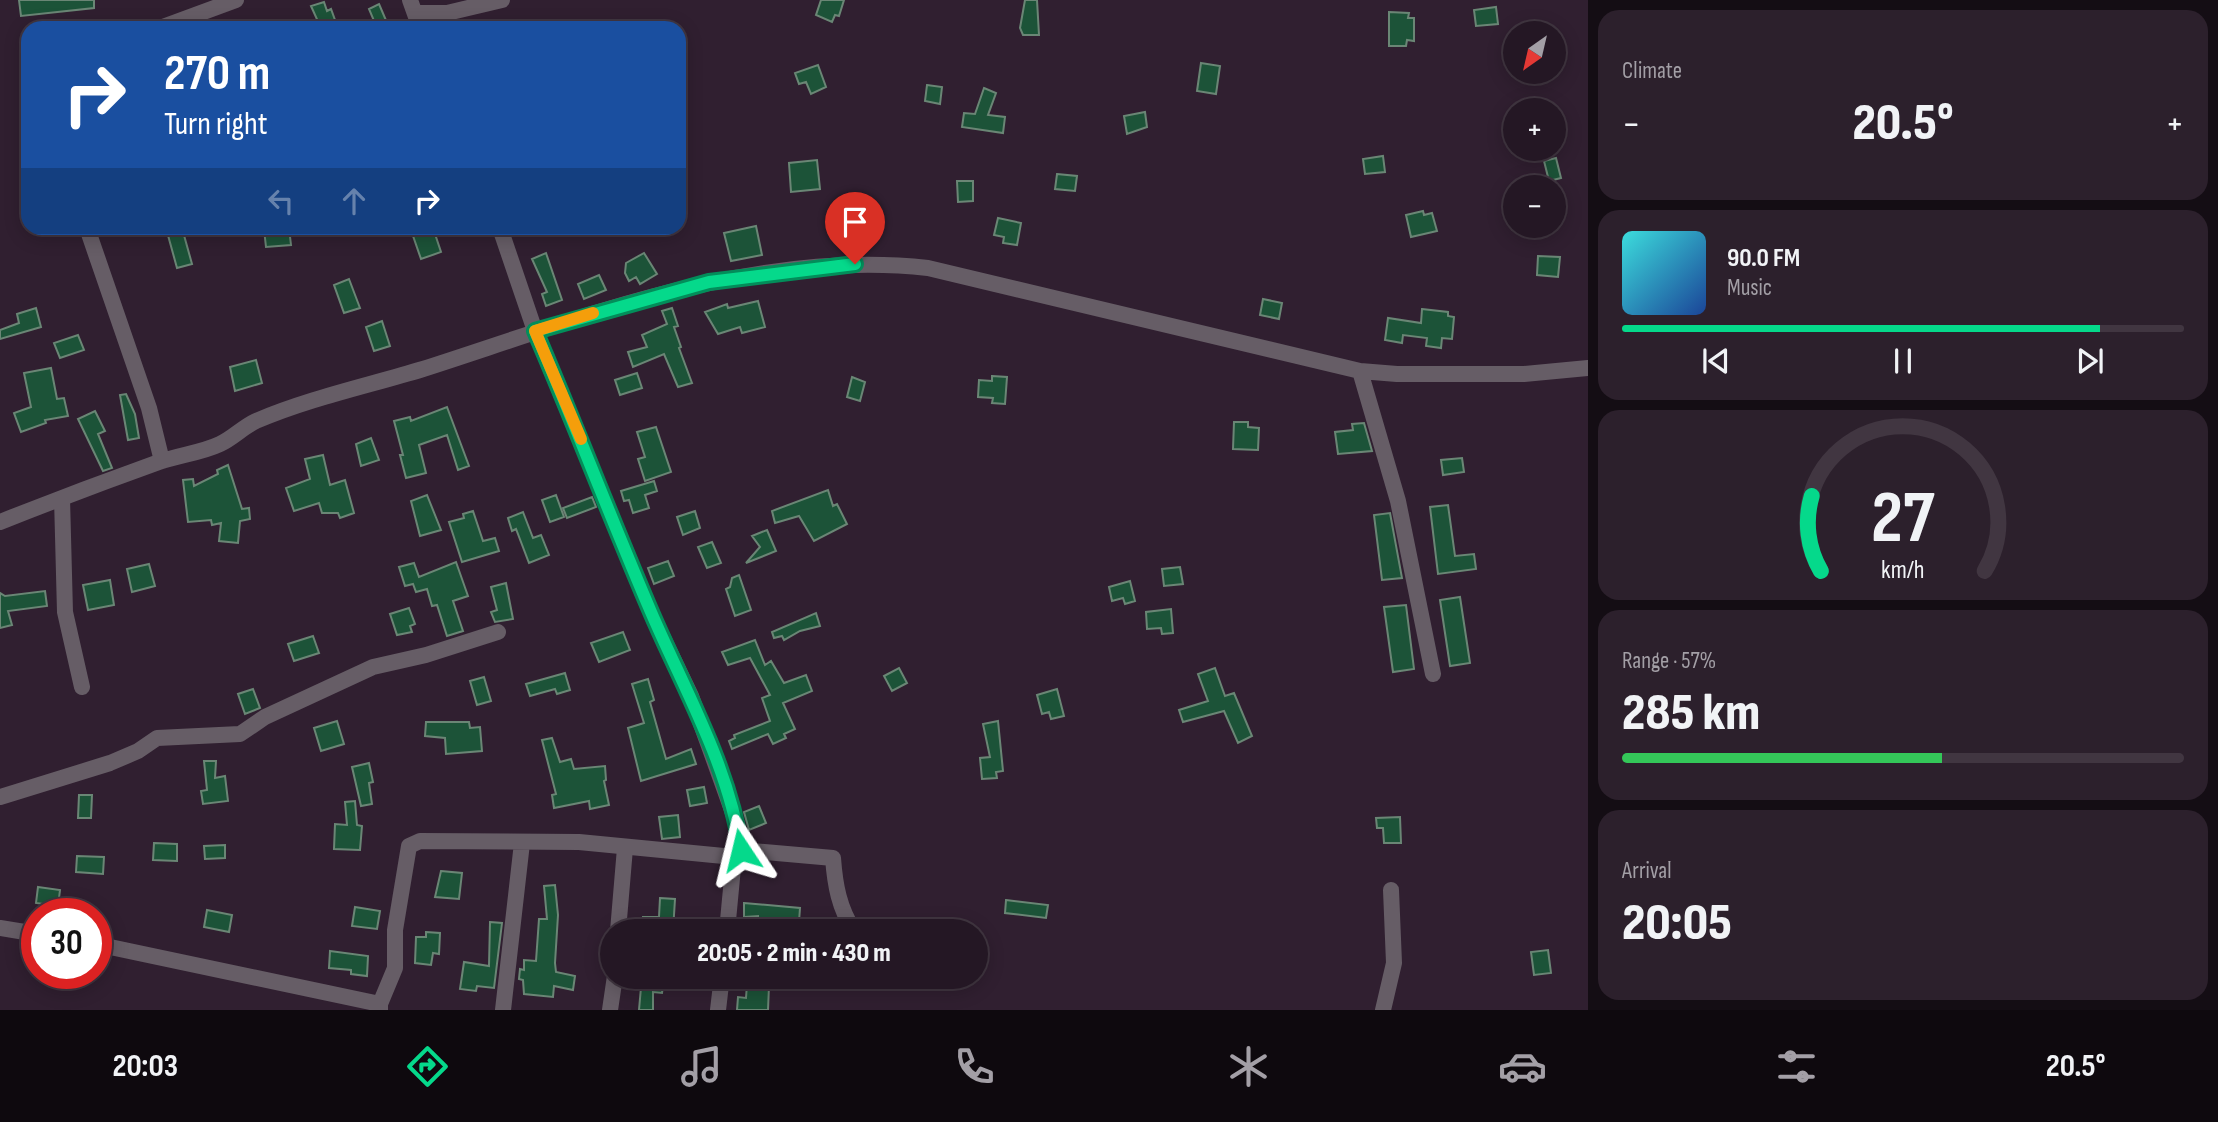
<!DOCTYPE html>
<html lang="en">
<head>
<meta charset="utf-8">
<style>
	body { margin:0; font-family:"Sofia Sans Condensed",sans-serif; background:#2c202c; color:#f1f3f6; height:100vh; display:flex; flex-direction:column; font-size:26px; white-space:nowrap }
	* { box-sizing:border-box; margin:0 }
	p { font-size:23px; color:#a39fa6 }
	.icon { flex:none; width:38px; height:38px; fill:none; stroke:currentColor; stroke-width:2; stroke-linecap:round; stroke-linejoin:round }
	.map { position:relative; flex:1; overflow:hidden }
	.sheet { display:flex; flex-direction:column; gap:10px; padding:10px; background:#140d14; width:630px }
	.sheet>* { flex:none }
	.hud { position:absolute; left:21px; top:21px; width:665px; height:214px; border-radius:21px; box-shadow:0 4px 18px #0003,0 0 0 2px #413641; background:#1a4fa0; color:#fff; overflow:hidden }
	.needle { width:46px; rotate:214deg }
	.controls { position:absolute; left:1503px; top:21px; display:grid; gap:14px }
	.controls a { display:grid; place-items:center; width:63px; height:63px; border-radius:50%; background:#241724; box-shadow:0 4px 18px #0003,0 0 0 2px #413641; font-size:35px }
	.speed { position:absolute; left:21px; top:898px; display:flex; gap:14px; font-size:35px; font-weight:700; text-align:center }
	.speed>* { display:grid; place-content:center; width:91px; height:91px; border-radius:50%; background:#241724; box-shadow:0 4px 18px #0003,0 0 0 2px #413641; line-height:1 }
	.speed .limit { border:10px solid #d22; background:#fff; color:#111 }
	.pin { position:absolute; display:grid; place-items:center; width:60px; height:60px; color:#fff; margin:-72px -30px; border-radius:50% 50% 50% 0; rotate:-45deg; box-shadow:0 0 7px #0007 }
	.pin .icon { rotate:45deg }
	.me { position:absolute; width:77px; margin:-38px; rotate:350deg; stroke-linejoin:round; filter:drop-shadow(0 0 5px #0008) }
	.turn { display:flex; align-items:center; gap:24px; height:147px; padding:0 28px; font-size:32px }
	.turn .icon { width:91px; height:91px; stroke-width:2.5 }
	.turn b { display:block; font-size:49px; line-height:60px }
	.lanes { display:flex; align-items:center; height:66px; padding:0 28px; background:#0003; justify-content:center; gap:35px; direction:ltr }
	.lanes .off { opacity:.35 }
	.big { font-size:52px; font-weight:800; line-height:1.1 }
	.sheet .widget { flex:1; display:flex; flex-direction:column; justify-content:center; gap:10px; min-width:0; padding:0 24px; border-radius:21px; background:#2c202c }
	.sheet .dial { align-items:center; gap:0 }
	.dial svg { height:182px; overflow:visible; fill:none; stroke:#413641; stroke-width:7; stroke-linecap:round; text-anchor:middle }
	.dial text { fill:#f1f3f6; stroke:none }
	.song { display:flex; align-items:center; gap:21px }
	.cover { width:84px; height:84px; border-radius:10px; background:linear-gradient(135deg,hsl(180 70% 55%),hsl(220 70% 35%)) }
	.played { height:7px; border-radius:4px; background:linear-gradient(90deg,#05d98b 85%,#413641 85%) }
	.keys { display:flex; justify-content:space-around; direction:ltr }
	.heat { display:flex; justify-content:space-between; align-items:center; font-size:38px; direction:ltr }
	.charge { height:10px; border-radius:5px; background:linear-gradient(90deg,#34c759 57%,#413641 0) }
	.trip { position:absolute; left:600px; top:919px; width:388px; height:70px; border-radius:35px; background:#241724; box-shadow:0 4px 18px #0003,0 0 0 2px #413641; font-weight:800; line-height:70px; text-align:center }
	.tab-bar { display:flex; height:112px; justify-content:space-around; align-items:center; background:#0e090e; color:#a39fa6 }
	.tab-bar .icon { width:49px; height:49px }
	.tab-bar .current { color:#05d98b }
	.tab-bar b { font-size:32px; color:#f1f3f6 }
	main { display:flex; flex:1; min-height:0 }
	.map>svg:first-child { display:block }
	.building { fill:#1c5338; stroke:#6a8675; stroke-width:2 }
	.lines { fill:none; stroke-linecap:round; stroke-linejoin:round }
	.minor { stroke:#665d66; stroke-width:16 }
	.route-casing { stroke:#038d5a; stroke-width:18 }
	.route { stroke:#05d98b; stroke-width:12 }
	.slow { stroke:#f59e0b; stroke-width:12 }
</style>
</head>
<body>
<main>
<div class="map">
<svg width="1588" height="1010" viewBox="0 0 1588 1010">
	<rect width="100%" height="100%" fill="#301f30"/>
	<path class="building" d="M19,0H94V8L21,16Z
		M821,0H844L839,16L835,15L832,22L816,15Z
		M1025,0H1037L1039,35H1023L1020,28Z
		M324,2L327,11L331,9L335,20L320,26L311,6Z
		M379,4L388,25L381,28H377L369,9Z
		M1496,7L1498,24L1476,26L1474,10Z
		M1389,12L1409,13L1408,18H1414V41L1407,40L1406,46H1389Z
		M1201,63L1220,66L1216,94L1197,91Z
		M818,65L826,87L811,94L806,82L799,84L795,73Z
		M927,85L942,87L940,104L925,101Z
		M984,88L996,93L988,115L1005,117L1003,133L962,127L964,113L975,114Z
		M1145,112L1147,127L1127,134L1124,116Z
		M1383,156L1385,172L1365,174L1363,159Z
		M1556,158L1561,178L1549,181L1544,161Z
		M817,160L820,189L791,192L789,163Z
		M1057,174L1077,176L1075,191L1055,189Z
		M957,181H973V201L958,202Z
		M1423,211L1424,215L1432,213L1437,231L1411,237L1406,215Z
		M998,218L1021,223L1017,245L1003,243L1004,237L994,235Z
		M756,226L762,255L731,261L724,233Z
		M166,228H182L192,264L177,268Z
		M270,228H289L291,245L266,247L264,229Z
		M433,228L441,252L421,259L412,233Z
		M546,253L562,300L546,306L542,294L547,292L532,259Z
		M644,253L657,274L640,284L636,277L629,281L625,273L626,263Z
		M1538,256L1560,257L1558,277L1537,275Z
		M599,275L606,290L584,299L578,284Z
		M349,279L360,308L344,313L334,285Z
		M1263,299L1282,303L1279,319L1260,315Z
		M758,301L765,327L742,333L740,327L718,334L705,312L727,304L728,308Z
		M36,308L41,327L0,339V330L19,323L17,314Z
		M672,308L678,326L674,327L681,347L679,348L692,383L678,387L664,354L633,367L628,352L647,347L642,335L667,324L662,311Z
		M1422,309L1448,312V316L1454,317L1452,339L1442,338L1441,348L1426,346L1427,338L1403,335L1402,343L1385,340L1388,318L1421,323Z
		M382,321L390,346L374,351L366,327Z
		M78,335L84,350L60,358L54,343Z
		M256,360L262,383L235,391L230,367Z
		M51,368L57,399L64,398L68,416L45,420L46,423L21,432L14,413L31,407L24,373Z
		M637,373L642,388L620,395L615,380Z
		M992,376L1007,377L1005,404L992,403L993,398L978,397L979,380L992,381Z
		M852,377L865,382L860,401L847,397Z
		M126,394L135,414L139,438L128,440L120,395Z
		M447,407L469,466L458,470L447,435L419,445L426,473L406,478L400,455H403L394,421L410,417L411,421Z
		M95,411L105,431L98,434L112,468L103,471L78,419Z
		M1234,422H1248V427L1259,428L1258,450L1233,449Z
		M1364,423L1372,451L1338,454L1335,432L1353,430L1352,424Z
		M656,427L671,472L645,481L638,459L645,457L637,432Z
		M371,438L379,460L361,466L356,444Z
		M323,455L330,485L345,480L354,513L340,518L338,513H322L319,503L294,511L286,488L310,479L305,459Z
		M1462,458L1464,472L1443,475L1441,460Z
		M228,465L242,509L249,508L250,519L240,521L238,543L219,541L221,523L212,525L211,520L188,522L183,480L193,479L194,486L218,474L217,470Z
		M654,481L657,491L645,495L649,508L633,513L629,500L624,501L621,491Z
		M828,490L833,506L837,504L847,524L814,541L799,516L775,523L772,511Z
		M427,495L441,530L420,536L411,501Z
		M556,495L564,517L550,522L542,500Z
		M592,497L596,507L567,518L563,508Z
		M1448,505L1455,556L1474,554L1476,569L1438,574L1430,507Z
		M473,511L483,541L495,538L499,551L462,562L449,522L464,518L463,514Z
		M695,511L700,528L683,535L677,517Z
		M523,512L533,538L541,535L549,555L529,563L516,529L512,531L508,518Z
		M1390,513L1402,578L1382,580L1374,515Z
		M767,530L776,551L746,563L760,547L752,536Z
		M712,542L721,563L707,568L698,547Z
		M668,561L674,576L654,584L648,568Z
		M456,562L468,596L453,601L463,631L447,636L437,605L432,606L427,589L416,592L413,584L405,586L399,567L414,563L419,577Z
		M149,564L155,586L132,592L127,569Z
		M1180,567L1183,584L1164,586L1162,569Z
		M739,575L751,610L735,616L726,589L730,587L732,578Z
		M110,580L114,605L88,610L83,585Z
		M1130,581L1135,601L1125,604L1123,598L1112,601L1109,587Z
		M506,583L513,619L495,622L491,612L497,610L491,587Z
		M45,591L47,606L8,611L12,625L0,628V593L5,596Z
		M1460,597L1470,663L1450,666L1440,600Z
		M1406,605L1414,669L1393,672L1384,607Z
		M409,608L415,624L410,626L412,632L397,635L390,614Z
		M1171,609L1173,633L1162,634L1161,628L1147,629L1146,612Z
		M816,613L820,626L800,631L784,640L782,636L774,638L772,632Z
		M623,632L630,650L599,662L591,643Z
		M313,636L319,653L294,661L288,644Z
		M755,640L765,665L771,661L784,683L806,675L812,691L783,703L795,729L784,734L786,738L773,744L768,734L732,749L729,741L735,738L734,735L770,721L762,698L770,695L750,658L728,665L722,652Z
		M899,668L907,683L892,691L884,676Z
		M1215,668L1225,696L1234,693L1252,736L1238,743L1224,711L1183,722L1179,710L1208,701L1198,674Z
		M565,673L570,690L557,694L555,689L530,696L526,684Z
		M484,677L491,701L477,705L470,681Z
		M648,679L654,700L650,702L666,759L691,749L696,764L641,781L628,728L644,723L632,684Z
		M253,689L260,708L245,714L238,694Z
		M1057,689L1064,716L1051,719L1049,712L1042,714L1037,695Z
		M337,721L344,744L321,751L314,728Z
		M998,721L1003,771L996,772L997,778L982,779L980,758L990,757L983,724Z
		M426,722H469L470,728L480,727L482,751L446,754L445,738L425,736Z
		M552,738L560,762L571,759L574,769L605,766L606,780L604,781L609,805L590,809L589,801L554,808L552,795L556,794L542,740Z
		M204,761H216L215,778L225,776L228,801L203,804L201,791L207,790Z
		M369,763L373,782L369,783L372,804L361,806L352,767Z
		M704,787L707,803L690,806L687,790Z
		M79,795H92L91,818H78Z
		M355,801L357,825L362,826L360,850L334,849L335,824L347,825L345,802Z
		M759,806L766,823L749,830L744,812Z
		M678,815L680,837L662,839L659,817Z
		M1400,817L1401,843H1384L1383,828H1377L1376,818Z
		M154,843L177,844V861L153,860Z
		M225,845V858L205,859L204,846Z
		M77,856L104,857L103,874L76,872Z
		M441,871L462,873L459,899L435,897Z
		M555,885L558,915L555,963L556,972L575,976L573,990L554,986L553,997L524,994L523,980L519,979L520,969L524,970V960L536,961L539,919H547L544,886Z
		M38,887L60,890L58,906L36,903Z
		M660,898L675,899L673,931H643V917H659Z
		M1006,900L1048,905L1046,918L1005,913Z
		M744,903L800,908L799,922L758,923V916L744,917Z
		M355,907L380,911L377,929L352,926Z
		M207,910L232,915L229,932L204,927Z
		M490,922L502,923L494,988L477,986L476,991L460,989L464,962L489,966Z
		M426,932L440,933L439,954L433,953L431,965L415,963L416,937H426Z
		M1548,950L1551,973L1534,975L1531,952Z
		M330,951L368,956L367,976L351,974V970L329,968Z
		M642,976H699L698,989L663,986L662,993L653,992V1010H639Z
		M747,984L769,986L768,1010H737L738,997L746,998Z"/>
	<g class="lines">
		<path class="minor" d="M410,0L420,28
			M415,13H447L502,0
			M160,28L236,0
			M87,228L149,408L162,461
			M500,228L535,331L653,617L691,696L737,824L741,850L734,857L727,931
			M1360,371L1398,501L1433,674
			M62,498L65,612L82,687
			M0,522C53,501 106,481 159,462C179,455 201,453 220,444C233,438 243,427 256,421C310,398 367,386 423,369C585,317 754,249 928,268L1360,371L1397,374H1524L1588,368
			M0,797L110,763L138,751L157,738L240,734L265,717L373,667L426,655L498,632
			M741,850L833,858C835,885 839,908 854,931
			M0,928L37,934
			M618,931L625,848
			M96,944L380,1004V1010
			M380,1004L395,968V930L409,846L420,841L579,842L734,857
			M503,1010L522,843
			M610,1010L615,976
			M718,1010L722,976
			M1383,1010L1394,963L1391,890"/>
	</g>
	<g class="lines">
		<defs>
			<path id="route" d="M741,850C729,766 684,689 651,612C611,519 575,424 535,331L709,282L855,264"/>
		</defs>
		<use href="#route" class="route-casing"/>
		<use href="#route" class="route"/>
		<path class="slow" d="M581,439L535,331L593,313"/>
	</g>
</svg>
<div class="controls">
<a><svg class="needle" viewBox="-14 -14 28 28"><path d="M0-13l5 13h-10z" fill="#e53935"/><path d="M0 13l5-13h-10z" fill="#a39fa6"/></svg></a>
<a>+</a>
<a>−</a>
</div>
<div class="speed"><div class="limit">30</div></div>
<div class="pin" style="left:855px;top:264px;background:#d93025"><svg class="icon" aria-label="arrive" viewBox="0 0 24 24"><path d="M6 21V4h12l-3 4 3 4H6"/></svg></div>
<svg class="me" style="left:741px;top:850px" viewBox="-20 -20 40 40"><path d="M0-17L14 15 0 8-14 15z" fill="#05d98b" stroke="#fff" stroke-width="4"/></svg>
<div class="trip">20:05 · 2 min · 430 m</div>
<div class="hud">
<div class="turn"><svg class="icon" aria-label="right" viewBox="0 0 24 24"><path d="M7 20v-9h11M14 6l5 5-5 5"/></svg><div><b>270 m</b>Turn right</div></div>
<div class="lanes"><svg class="icon off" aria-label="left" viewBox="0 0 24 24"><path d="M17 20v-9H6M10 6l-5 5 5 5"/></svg><svg class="icon off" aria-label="ahead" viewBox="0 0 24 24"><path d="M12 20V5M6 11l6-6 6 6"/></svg><svg class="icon" aria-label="right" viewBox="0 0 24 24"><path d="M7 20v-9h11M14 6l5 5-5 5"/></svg></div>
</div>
</div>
<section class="sheet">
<div class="widget"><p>Climate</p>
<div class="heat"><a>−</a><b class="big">20.5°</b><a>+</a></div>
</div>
<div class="widget">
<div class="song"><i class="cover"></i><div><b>90.0 FM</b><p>Music</p></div></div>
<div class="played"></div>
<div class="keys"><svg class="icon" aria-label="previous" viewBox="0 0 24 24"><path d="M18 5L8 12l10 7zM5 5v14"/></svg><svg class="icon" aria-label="pause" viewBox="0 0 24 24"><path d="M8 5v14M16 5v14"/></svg><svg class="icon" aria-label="next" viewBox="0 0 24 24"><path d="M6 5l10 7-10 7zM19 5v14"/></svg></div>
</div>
<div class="widget dial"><svg viewBox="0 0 100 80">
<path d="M14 69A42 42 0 1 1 86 69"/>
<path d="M14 69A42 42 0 0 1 10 36" stroke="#05d98b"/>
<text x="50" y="56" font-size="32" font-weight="700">27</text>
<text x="50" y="72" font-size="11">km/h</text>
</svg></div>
<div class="widget"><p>Range · 57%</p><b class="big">285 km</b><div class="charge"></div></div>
<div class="widget"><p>Arrival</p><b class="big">20:05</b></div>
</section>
</main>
<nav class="tab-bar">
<b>20:03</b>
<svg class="icon current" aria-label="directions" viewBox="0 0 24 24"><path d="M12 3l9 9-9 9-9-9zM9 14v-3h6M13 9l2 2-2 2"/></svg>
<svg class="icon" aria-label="music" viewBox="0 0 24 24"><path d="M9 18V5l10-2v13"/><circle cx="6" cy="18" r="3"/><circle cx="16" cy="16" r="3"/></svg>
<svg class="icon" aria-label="phone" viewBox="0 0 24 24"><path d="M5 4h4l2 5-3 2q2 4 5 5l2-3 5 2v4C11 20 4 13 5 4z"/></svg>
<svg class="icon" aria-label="climate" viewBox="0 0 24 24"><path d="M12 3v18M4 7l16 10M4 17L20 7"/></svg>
<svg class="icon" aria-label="car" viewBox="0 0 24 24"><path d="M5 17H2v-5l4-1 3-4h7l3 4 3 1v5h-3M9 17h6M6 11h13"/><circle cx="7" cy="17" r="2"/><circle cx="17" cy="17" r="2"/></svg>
<svg class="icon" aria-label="filters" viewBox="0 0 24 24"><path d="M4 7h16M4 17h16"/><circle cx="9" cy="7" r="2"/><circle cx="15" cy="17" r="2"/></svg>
<b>20.5°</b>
</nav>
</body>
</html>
